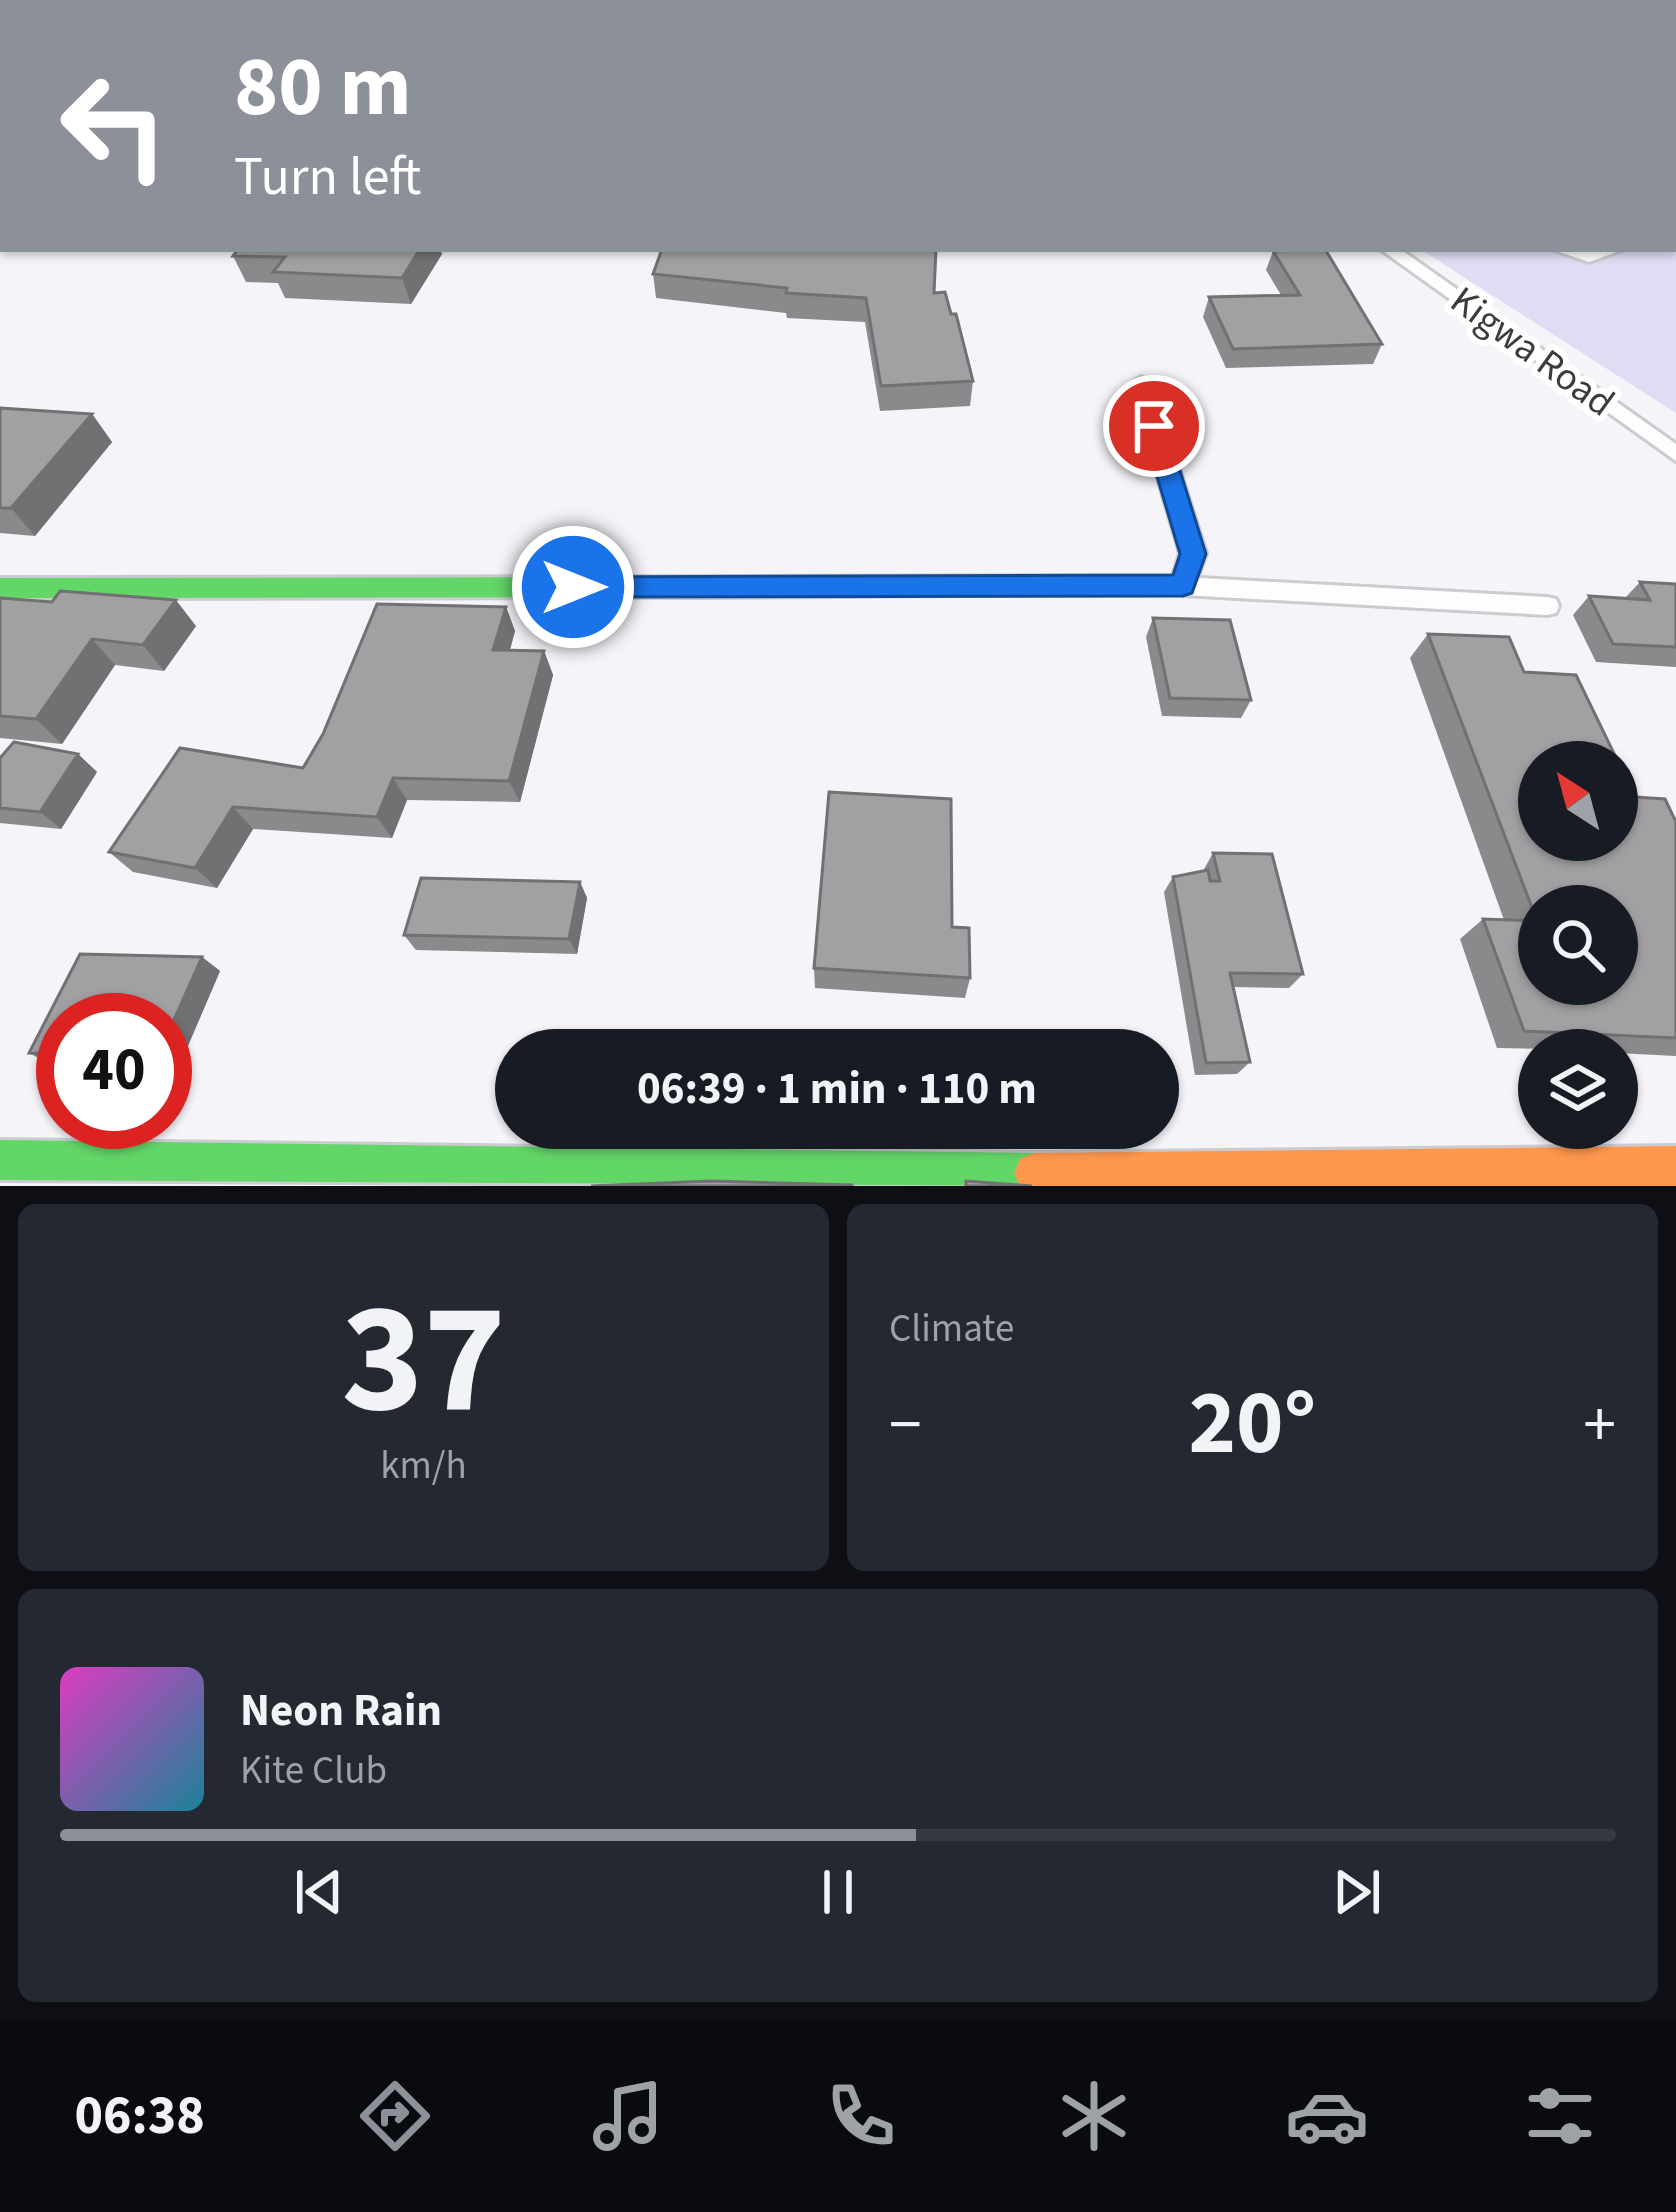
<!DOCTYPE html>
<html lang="en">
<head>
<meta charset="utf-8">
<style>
	body { margin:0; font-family:"Source Sans 3",sans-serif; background:#242831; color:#f1f3f6; height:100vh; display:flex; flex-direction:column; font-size:45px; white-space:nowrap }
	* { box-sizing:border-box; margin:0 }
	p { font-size:39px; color:#9ea1a6 }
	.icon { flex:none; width:66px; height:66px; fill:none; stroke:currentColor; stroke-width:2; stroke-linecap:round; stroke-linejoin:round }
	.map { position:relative; height:1186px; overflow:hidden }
	.panel { display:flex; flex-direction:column; gap:18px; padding:18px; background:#0d0f14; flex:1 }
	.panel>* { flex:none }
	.banner { position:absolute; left:0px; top:0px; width:1677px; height:252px; box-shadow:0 3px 9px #0004; background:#8c9099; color:#fff; overflow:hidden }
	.needle { width:78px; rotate:324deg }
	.tools { position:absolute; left:1518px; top:741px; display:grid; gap:24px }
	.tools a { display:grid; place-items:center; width:120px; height:120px; border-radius:50%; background:#171b24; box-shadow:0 3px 9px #0004; font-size:60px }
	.speed { position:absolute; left:36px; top:993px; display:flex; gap:24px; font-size:60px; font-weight:700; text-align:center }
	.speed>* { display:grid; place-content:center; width:156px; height:156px; border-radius:50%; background:#171b24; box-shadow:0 3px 9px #0004; line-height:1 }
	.speed .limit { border:18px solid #d22; background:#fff; color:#111 }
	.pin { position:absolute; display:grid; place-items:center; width:102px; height:102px; color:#fff; margin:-51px; border:6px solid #fff; border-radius:50%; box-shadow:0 3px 12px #0007 }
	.me { position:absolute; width:132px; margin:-66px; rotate:90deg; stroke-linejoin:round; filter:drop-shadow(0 0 9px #0008) }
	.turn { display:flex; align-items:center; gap:42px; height:252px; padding:0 36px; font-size:54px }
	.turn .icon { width:156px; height:156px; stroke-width:2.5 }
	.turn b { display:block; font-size:84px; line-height:102px }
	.big { font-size:90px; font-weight:700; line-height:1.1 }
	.panel .card { flex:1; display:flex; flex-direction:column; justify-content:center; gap:18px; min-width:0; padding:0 42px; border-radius:18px; background:#242831 }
	.panel .dial { align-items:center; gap:0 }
	.dial b { font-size:156px; line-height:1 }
	.song { display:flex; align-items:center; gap:36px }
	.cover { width:144px; height:144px; border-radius:18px; background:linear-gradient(135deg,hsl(310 70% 55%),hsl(190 70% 35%)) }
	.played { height:12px; border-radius:6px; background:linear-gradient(90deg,#8c9099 55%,#363941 55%) }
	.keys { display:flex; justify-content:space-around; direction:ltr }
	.heat { display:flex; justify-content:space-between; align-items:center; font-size:66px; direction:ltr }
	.panel .tiles { flex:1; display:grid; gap:18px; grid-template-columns:1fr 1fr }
	.card:last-child { grid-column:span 2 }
	.trip { position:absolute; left:495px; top:1029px; width:684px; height:120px; border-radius:60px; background:#171b24; box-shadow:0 3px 9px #0004; font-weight:700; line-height:120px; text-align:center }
	.tabs { display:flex; height:192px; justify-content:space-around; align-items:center; background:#090b0e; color:#9ea1a6 }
	.tabs .icon { width:84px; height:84px }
	.tabs .current { color:#8c9099 }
	.tabs b { font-size:54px; color:#f1f3f6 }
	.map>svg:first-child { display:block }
	.green { fill:#dfddf4 }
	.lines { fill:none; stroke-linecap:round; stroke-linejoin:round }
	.lane-casing { stroke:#ccccd0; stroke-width:6 }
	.street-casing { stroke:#ccccd0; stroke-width:6 }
	.fast-casing { stroke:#ccccd0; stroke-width:6 }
	.slow-casing { stroke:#ccccd0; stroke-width:6 }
	.lane { fill:#fdfdfe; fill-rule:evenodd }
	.street { fill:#fdfdfe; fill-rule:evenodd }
	.fast { fill:#63d668; fill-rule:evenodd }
	.slow { fill:#ff974d; fill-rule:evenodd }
	.wall { fill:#8a8a8d }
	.shaded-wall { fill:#717173 }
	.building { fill:#a1a1a4; stroke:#717173; stroke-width:3; fill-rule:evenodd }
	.route { fill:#1a73e8; stroke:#114b97; stroke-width:3 }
	.labels { text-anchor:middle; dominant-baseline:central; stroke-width:12; stroke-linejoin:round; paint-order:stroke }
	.street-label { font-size:39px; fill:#3c3c3e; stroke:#fff }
</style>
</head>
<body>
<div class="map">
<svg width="1676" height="1186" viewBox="0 0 1676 1186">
	<rect width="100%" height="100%" fill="#f4f4f9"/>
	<path class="green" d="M996,0H1676V413L1420,249H1674V3Z"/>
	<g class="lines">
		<defs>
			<path id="lane" d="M1000,0H1015L1017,3H1002Z
				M1674,83H1676V92H1674Z
				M1674,124H1676V134H1674Z
				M1676,163V175L1674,176V164Z
				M1380,249H1400L1676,444V461Z
				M1551,249H1625L1589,262Z
				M1183,577L1547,597L1556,599L1559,606L1556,613L1547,615L1183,595L1171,586Z"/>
			<path id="street" d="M0,123H3V141H0Z"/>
			<path id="fast" d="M709,577L722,587L709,597L0,598V578Z
				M0,1140L1034,1153L1048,1159L1054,1173L1048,1186L0,1180Z"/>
			<path id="slow" d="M1141,377L1152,384L1206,553L1192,593L709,597L696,587L709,577L1173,576L1180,553L1130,384Z
				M1676,1146V1186H1020L1014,1173L1020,1159L1034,1153Z"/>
		</defs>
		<use href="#lane" class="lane-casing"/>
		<use href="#street" class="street-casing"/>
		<use href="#fast" class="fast-casing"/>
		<use href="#slow" class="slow-casing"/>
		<use href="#lane" class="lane"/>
		<use href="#street" class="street"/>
		<use href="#fast" class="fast"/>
		<use href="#slow" class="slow"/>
	</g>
	<path class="wall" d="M0,0H202L204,3H3V60H0Z
		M238,249H440L442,254L411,304L285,298L278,283L246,282L233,256Z
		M1273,251L1382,344L1373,364L1226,368L1203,317L1209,297L1281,295L1266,270Z
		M653,274L934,293L951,314L973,381L970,406L880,411L865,322L787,318L786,313L656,298Z
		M0,408L92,414L112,442L35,536L0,533Z
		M1640,582L1676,584V667L1596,662L1573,615L1589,596L1625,598Z
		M0,598L196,626L164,671L115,665L62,744L0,738Z
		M506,607L515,631L510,650L544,651L553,675L520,802L407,800L392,838L253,829L217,888L133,872L109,852L303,768Z
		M1153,618L1251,700L1241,718L1162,716L1146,637Z
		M1428,634L1524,672L1635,797L1676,822V1056L1617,1053V1050L1497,1048L1460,939L1483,919L1504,920L1410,658Z
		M78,754L97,772L61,829L0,823V758Z
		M1213,853L1303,974L1289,988L1233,987L1250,1062L1237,1074L1195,1075L1164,892L1173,877L1203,871Z
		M580,882L587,898L577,954L416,950L404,935Z
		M80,954L202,957L220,971L178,1069H165V1020H63V1066H54L29,1053Z
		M814,968L970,978L965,998L815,988Z"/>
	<path class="shaded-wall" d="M183,0H202L204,3H179Z
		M420,249H440L442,254L411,304L402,278Z
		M92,414L112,442L35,536L11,508Z
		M176,600L196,626L164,671L143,645Z
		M506,607L515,631L503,674L493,650Z
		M92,639L115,665L62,744L36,719Z
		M544,651L553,675L520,802L509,781Z
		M78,754L97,772L61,829L40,812Z
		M393,778L407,800L392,838L377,817Z
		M233,807L253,829L217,888L195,868Z
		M580,882L587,898L577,954L569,939Z
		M202,957L220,971L178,1069L165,1062V1040Z"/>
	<path class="building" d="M0,0H183L179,3H3V43H0Z
		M238,249H420L402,278L273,272L285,257L233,256Z
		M662,249H936L934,293L945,292L951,314H956L973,381L881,386L866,298L786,293L787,288L653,274Z
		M1325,249L1382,344L1233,349L1209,297L1300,295L1273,251Z
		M0,408L92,414L11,508H0Z
		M1640,582L1676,584V647L1613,644L1589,596L1650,600Z
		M60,591L176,600L143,645L92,639L36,719L0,716V598L52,602Z
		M377,604L506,607L493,650L544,651L509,781L393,778L377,817L233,807L195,868L109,852L180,748L303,768L323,734Z
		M1153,618L1230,620L1251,700L1170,698Z
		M1428,634L1509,637L1524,672L1576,675L1635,797L1665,799L1676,822V1038L1524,1031L1483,919L1537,921ZM1539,762H1617V840H1539ZM1539,906H1617V984H1539Z
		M14,742L78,754L40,812L0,808V758Z
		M829,792L951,799L952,927L969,928L970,978L814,968Z
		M1213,853L1272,854L1303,974L1230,973L1250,1062L1206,1063L1173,877L1208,870L1210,881H1220Z
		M421,878L580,882L569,939L404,935Z
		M80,954L202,957L165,1040V1020H63V1054L29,1053Z
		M710,1181L852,1185V1186H591Z
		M966,1181L1032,1186H966Z"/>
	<path class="route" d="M1154,418L1166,426L1206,554L1192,593L1183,596L573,597L559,587L573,577L1173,575L1180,554L1142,426Z"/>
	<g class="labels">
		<g class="street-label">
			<text transform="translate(1532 352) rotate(36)">Kigwa Road</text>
		</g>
	</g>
</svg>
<div class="tools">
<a><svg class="needle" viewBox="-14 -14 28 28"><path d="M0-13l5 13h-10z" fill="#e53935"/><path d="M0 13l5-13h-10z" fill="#9ea1a6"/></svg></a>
<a><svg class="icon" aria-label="search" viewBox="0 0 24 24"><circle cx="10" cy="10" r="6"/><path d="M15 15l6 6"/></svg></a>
<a><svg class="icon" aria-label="layers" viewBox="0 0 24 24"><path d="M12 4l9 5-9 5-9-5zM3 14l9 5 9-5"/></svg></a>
</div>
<div class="speed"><div class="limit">40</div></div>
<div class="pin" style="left:1154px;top:426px;background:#d93025"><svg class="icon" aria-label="arrive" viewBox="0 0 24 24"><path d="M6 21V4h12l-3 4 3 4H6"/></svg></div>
<svg class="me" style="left:573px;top:587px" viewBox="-20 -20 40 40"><circle r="17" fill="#1a73e8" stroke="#fff" stroke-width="3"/><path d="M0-11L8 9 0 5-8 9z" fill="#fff"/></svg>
<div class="trip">06:39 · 1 min · 110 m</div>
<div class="banner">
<div class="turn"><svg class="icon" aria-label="left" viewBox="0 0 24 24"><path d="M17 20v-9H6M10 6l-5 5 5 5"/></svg><div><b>80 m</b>Turn left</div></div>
</div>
</div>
<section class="panel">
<div class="tiles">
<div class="card dial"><b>37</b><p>km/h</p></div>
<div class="card"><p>Climate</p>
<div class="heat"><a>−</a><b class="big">20°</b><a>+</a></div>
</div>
<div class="card">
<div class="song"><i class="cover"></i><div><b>Neon Rain</b><p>Kite Club</p></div></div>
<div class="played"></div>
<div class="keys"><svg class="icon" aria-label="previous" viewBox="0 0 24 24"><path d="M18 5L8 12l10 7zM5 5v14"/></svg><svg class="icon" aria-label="pause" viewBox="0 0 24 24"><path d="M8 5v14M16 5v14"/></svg><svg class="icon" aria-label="next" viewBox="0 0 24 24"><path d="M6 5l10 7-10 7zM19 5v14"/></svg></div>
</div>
</div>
</section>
<nav class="tabs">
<b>06:38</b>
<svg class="icon current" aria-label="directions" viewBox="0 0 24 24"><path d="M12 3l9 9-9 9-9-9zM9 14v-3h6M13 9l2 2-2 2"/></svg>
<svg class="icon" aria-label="music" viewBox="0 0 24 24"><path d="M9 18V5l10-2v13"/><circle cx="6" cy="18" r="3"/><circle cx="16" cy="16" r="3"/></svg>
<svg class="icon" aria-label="phone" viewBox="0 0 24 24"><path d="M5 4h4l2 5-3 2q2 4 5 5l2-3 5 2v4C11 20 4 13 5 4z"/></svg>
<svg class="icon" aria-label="climate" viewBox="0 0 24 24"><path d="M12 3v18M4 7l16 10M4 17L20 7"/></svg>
<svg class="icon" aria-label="car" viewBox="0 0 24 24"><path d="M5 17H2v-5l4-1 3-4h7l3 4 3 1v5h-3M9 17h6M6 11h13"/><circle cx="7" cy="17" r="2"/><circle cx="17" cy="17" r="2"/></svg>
<svg class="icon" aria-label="filters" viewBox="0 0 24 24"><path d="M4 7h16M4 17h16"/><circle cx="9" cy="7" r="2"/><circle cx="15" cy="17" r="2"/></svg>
</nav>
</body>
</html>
